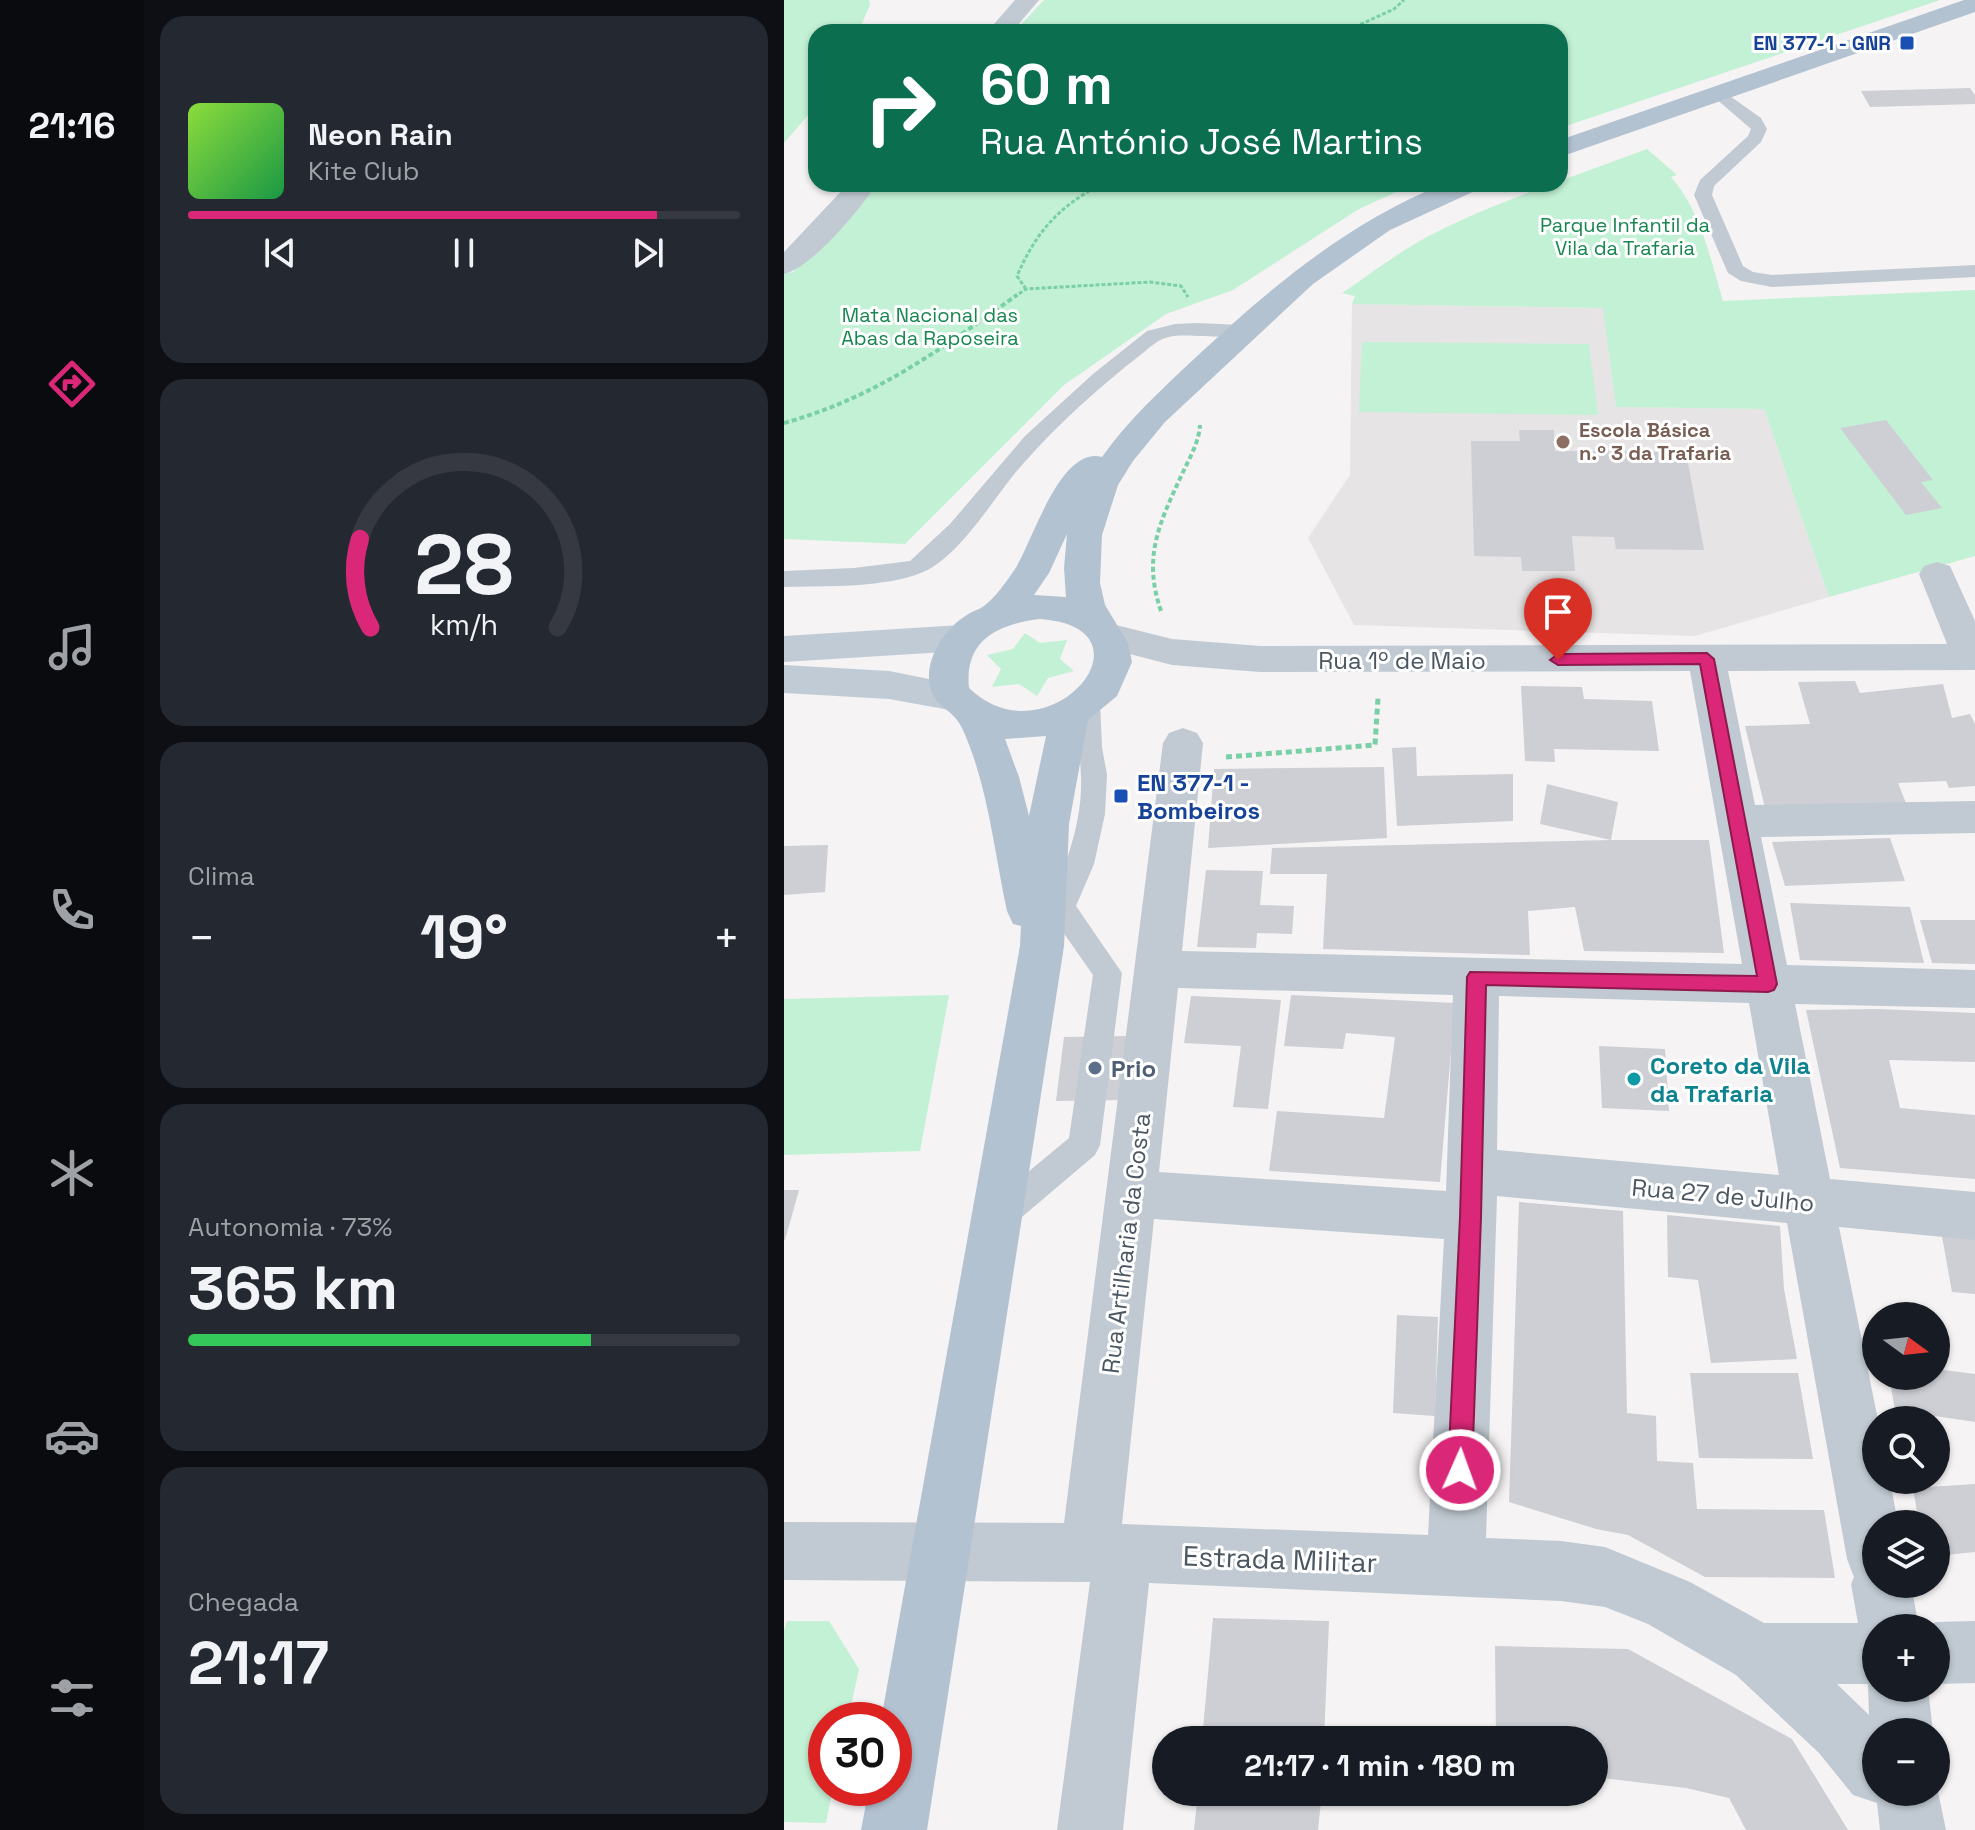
<!DOCTYPE html>
<html lang="pt">
<head>
<meta charset="utf-8">
<style>
	body { margin:0; font-family:"Space Grotesk",sans-serif; background:#242831; color:#f1f3f6; height:100vh; display:flex; flex-direction:column; font-size:30px; white-space:nowrap }
	* { box-sizing:border-box; margin:0 }
	p { font-size:26px; color:#9ea1a6 }
	.icon { flex:none; width:44px; height:44px; fill:none; stroke:currentColor; stroke-width:2; stroke-linecap:round; stroke-linejoin:round }
	.map { position:relative; flex:1; overflow:hidden }
	.details { display:flex; flex-direction:column; gap:16px; padding:16px; background:#0d0f14; width:640px }
	.details>* { flex:none }
	.guide { position:absolute; left:24px; top:24px; width:760px; height:168px; border-radius:24px; box-shadow:0 2px 6px #0004; background:#0b6e4f; color:#fff; overflow:hidden }
	.needle { width:52px; rotate:105deg }
	.fabs { position:absolute; left:1078px; top:1302px; display:grid; gap:16px }
	.fabs a { display:grid; place-items:center; width:88px; height:88px; border-radius:50%; background:#171b24; box-shadow:0 2px 6px #0004; font-size:40px }
	.speed { position:absolute; left:24px; top:1702px; display:flex; gap:16px; font-size:40px; font-weight:700; text-align:center }
	.speed>* { display:grid; place-content:center; width:104px; height:104px; border-radius:50%; background:#171b24; box-shadow:0 2px 6px #0004; line-height:1 }
	.speed .limit { border:12px solid #d22; background:#fff; color:#111 }
	.pin { position:absolute; display:grid; place-items:center; width:68px; height:68px; color:#fff; margin:-82px -34px; border-radius:50% 50% 50% 0; rotate:-45deg; box-shadow:0 0 8px #0007 }
	.pin .icon { rotate:45deg }
	.me { position:absolute; width:88px; margin:-44px; rotate:2deg; stroke-linejoin:round; filter:drop-shadow(0 0 6px #0008) }
	.turn { display:flex; align-items:center; gap:28px; height:168px; padding:0 40px; font-size:36px }
	.turn .icon { width:104px; height:104px; stroke-width:2.5 }
	.turn b { display:block; font-size:56px; line-height:68px }
	.big { font-size:60px; font-weight:700; line-height:1.1 }
	.details .card { flex:1; display:flex; flex-direction:column; justify-content:center; gap:12px; min-width:0; padding:0 28px; border-radius:24px; background:#242831 }
	.details .dial { align-items:center; gap:0 }
	.dial svg { height:208px; overflow:visible; fill:none; stroke:#363941; stroke-width:7; stroke-linecap:round; text-anchor:middle }
	.dial text { fill:#f1f3f6; stroke:none }
	.song { display:flex; align-items:center; gap:24px }
	.cover { width:96px; height:96px; border-radius:12px; background:linear-gradient(135deg,hsl(90 70% 55%),hsl(140 70% 35%)) }
	.played { height:8px; border-radius:4px; background:linear-gradient(90deg,#db2777 85%,#363941 85%) }
	.keys { display:flex; justify-content:space-around; direction:ltr }
	.heat { display:flex; justify-content:space-between; align-items:center; font-size:44px; direction:ltr }
	.charge { height:12px; border-radius:6px; background:linear-gradient(90deg,#34c759 73%,#363941 0) }
	.trip { position:absolute; left:368px; top:1726px; width:456px; height:80px; border-radius:40px; background:#171b24; box-shadow:0 2px 6px #0004; font-weight:700; line-height:80px; text-align:center }
	main { display:flex; flex:1; min-height:0 }
	.menu { display:flex; flex-direction:column; width:144px; justify-content:space-around; align-items:center; background:#090b0e; color:#9ea1a6 }
	.menu .icon { width:56px; height:56px }
	.menu .on { color:#db2777 }
	.menu b { font-size:36px; color:#f1f3f6 }
	.map>svg:first-child { display:block }
	.education { fill:#e6e4e5 }
	.green { fill:#c3f1d5 }
	.building { fill:#cdcfd5 }
	.lines { fill:none; stroke-linecap:round; stroke-linejoin:round }
	.path-far2 { stroke:#7ad0a6; stroke-width:3; stroke-dasharray:4 2; stroke-linecap:butt }
	.path-far1 { stroke:#7ad0a6; stroke-width:4; stroke-dasharray:5 3; stroke-linecap:butt }
	.path { stroke:#7ad0a6; stroke-width:5; stroke-dasharray:6 4; stroke-linecap:butt }
	.service { fill:#c1cad2; fill-rule:evenodd }
	.minor { fill:#c1cad2; fill-rule:evenodd }
	.secondary { fill:#c1cbd6; fill-rule:evenodd }
	.primary { fill:#b3c2d1; fill-rule:evenodd }
	.route { fill:#db2777; stroke:#8e194d; stroke-width:2 }
	.transit-dot { fill:#1a4fb4; stroke:#fff; stroke-width:3 }
	.education-dot { fill:#8d6e63; stroke:#fff; stroke-width:3 }
	.service-dot { fill:#5c6f8a; stroke:#fff; stroke-width:3 }
	.culture-dot { fill:#0f9aa8; stroke:#fff; stroke-width:3 }
	.labels { text-anchor:middle; dominant-baseline:central; stroke-width:6; stroke-linejoin:round; paint-order:stroke }
	.far-transit-label { font-size:20px; font-weight:bold; fill:#164399; stroke:#fff; text-anchor:end }
	.far-park-label { font-size:20px; fill:#17864f; stroke:#fff }
	.far-education-label { font-size:20px; font-weight:bold; fill:#785e54; stroke:#fff; text-anchor:start }
	.street-label { font-size:24px; fill:#4a5661; stroke:#fff }
	.transit-label { font-size:24px; font-weight:bold; fill:#164399; stroke:#fff; text-anchor:start }
	.culture-label { font-size:24px; font-weight:bold; fill:#0d838f; stroke:#fff; text-anchor:start }
	.service-label { font-size:24px; font-weight:bold; fill:#4e5e75; stroke:#fff; text-anchor:start }
	.near-street-label { font-size:28px; fill:#4a5661; stroke:#fff }
</style>
</head>
<body>
<main>
<nav class="menu">
<b>21:16</b>
<svg class="icon on" aria-label="directions" viewBox="0 0 24 24"><path d="M12 3l9 9-9 9-9-9zM9 14v-3h6M13 9l2 2-2 2"/></svg>
<svg class="icon" aria-label="music" viewBox="0 0 24 24"><path d="M9 18V5l10-2v13"/><circle cx="6" cy="18" r="3"/><circle cx="16" cy="16" r="3"/></svg>
<svg class="icon" aria-label="phone" viewBox="0 0 24 24"><path d="M5 4h4l2 5-3 2q2 4 5 5l2-3 5 2v4C11 20 4 13 5 4z"/></svg>
<svg class="icon" aria-label="climate" viewBox="0 0 24 24"><path d="M12 3v18M4 7l16 10M4 17L20 7"/></svg>
<svg class="icon" aria-label="car" viewBox="0 0 24 24"><path d="M5 17H2v-5l4-1 3-4h7l3 4 3 1v5h-3M9 17h6M6 11h13"/><circle cx="7" cy="17" r="2"/><circle cx="17" cy="17" r="2"/></svg>
<svg class="icon" aria-label="filters" viewBox="0 0 24 24"><path d="M4 7h16M4 17h16"/><circle cx="9" cy="7" r="2"/><circle cx="15" cy="17" r="2"/></svg>
</nav>
<section class="details">
<div class="card">
<div class="song"><i class="cover"></i><div><b>Neon Rain</b><p>Kite Club</p></div></div>
<div class="played"></div>
<div class="keys"><svg class="icon" aria-label="previous" viewBox="0 0 24 24"><path d="M18 5L8 12l10 7zM5 5v14"/></svg><svg class="icon" aria-label="pause" viewBox="0 0 24 24"><path d="M8 5v14M16 5v14"/></svg><svg class="icon" aria-label="next" viewBox="0 0 24 24"><path d="M6 5l10 7-10 7zM19 5v14"/></svg></div>
</div>
<div class="card dial"><svg viewBox="0 0 100 80">
<path d="M14 69A42 42 0 1 1 86 69"/>
<path d="M14 69A42 42 0 0 1 10 35" stroke="#db2777"/>
<text x="50" y="56" font-size="32" font-weight="700">28</text>
<text x="50" y="72" font-size="11">km/h</text>
</svg></div>
<div class="card"><p>Clima</p>
<div class="heat"><a>−</a><b class="big">19°</b><a>+</a></div>
</div>
<div class="card"><p>Autonomia · 73%</p><b class="big">365 km</b><div class="charge"></div></div>
<div class="card"><p>Chegada</p><b class="big">21:17</b></div>
</section>
<div class="map">
<svg width="1191" height="1830" viewBox="0 0 1191 1830">
	<rect width="100%" height="100%" fill="#f5f3f3"/>
	<path class="education" d="M568,304L820,308L832,407L980,409L1045,597L911,636L570,625L524,538L566,475Z"/>
	<path class="green" d="M0,0H85L86,5L74,32H32V106L0,143Z
		M260,0H1156L776,128V32H230Z
		M863,149L893,175L887,177C917,211 926,258 939,301L1191,290V556L1045,597L980,409L832,407L819,308L568,304L571,296L558,293C585,275 612,254 641,238C682,216 724,200 767,184H776V181Z
		M90,184H630L575,209L449,290L382,314L280,385L121,544L0,539V273L9,272Z
		M578,342L805,344L814,415L575,412Z
		M241,633L256,643L283,640L276,659L290,671L264,678L253,696L235,684L208,687L217,669L203,655L229,649Z
		M165,995L136,1151L0,1155V999Z
		M3,1621H45L75,1669L64,1720H42V1788H49L42,1823L0,1822V1631Z"/>
	<path class="building" d="M1186,88L1191,95V104L1086,107L1077,91Z
		M1102,420L1149,480L1137,482L1158,508L1122,515L1056,428Z
		M735,430H770L771,451L902,452L920,550L832,549L830,537L788,536L791,571H738L737,557L690,556L687,441H736Z
		M1071,681L1076,693L1159,684L1168,718L1186,714L1191,724V786L1165,788L1162,781L1114,783L1122,803L981,808L961,726L1026,724L1014,682Z
		M737,686L798,687L800,699L868,701L875,751L770,749L771,762L741,761Z
		M632,747L633,776L729,774V821L613,826L608,748Z
		M600,767L603,838L424,848L430,769Z
		M763,784L834,802L827,840H925L940,953L800,951L791,907L744,911L746,955L539,949L543,874H486L488,848L827,840L756,824Z
		M1106,838L1121,881L1001,886L988,842Z
		M44,845L41,892L0,895V846Z
		M422,870L479,871L476,905L510,906L508,934L473,933L472,948L413,947Z
		M1006,903L1126,907L1140,963L1016,960Z
		M1136,920H1191V964L1148,963Z
		M507,995L671,1003L656,1182L485,1171L493,1111L600,1118L611,1037L562,1033L559,1049L500,1046Z
		M407,996L497,1000L484,1109L449,1107L457,1046L400,1043Z
		M1094,1009L1191,1013V1062L1105,1060L1116,1108L1191,1115V1179L1056,1168L1022,1010Z
		M346,1036L340,1100L272,1101L280,1037Z
		M815,1046L881,1049L885,1111L818,1108Z
		M0,1190H15L1,1240H0Z
		M735,1202L839,1211L843,1413L872,1416L873,1461L909,1463L913,1509L1040,1510L1051,1578L921,1577L844,1535L812,1529L725,1502Z
		M883,1215L996,1226L1000,1289L1013,1359L927,1363L914,1280L884,1277Z
		M1157,1231L1191,1234V1294L1168,1292Z
		M613,1315L654,1317L651,1416L609,1413Z
		M1152,1369L1191,1374V1422L1111,1410L1105,1376H1152Z
		M906,1373H1014L1029,1459L915,1458Z
		M1191,1484V1552L1152,1556V1524H1135L1129,1488Z
		M429,1618L545,1621L540,1740H418Z
		M711,1646L844,1649L1008,1739L1064,1830H962L945,1798L902,1788L810,1777V1740H712Z
		M414,1792H538L534,1830H410Z"/>
	<g class="lines">
		<path class="path-far2" d="M560,32L610,9L620,0
			M721,191L738,184
			M242,289L233,276C252,232 275,206 318,184
			M230,297L242,289L366,282L397,286L404,297"/>
		<path class="path-far1" d="M0,423C91,398 157,349 233,295
			M377,611C358,556 376,522 399,472C406,457 415,442 416,425"/>
		<path class="path" d="M442,757L591,745L594,698"/>
		<path class="service" d="M936,89L977,118L983,129L977,142L930,186L928,195L959,266L969,272L988,275L1191,265V277L988,287L957,281L944,273L910,195L916,180L964,136L967,129L930,97V91Z
			M413,323L458,325L468,331C457,343 404,332 385,337C375,339 367,346 359,353C316,386 274,424 238,465C211,495 177,556 139,572C103,588 40,586 0,587V571L70,568L126,561L166,524L241,436L309,374L363,331L391,324Z
			M304,693L313,696L316,702L318,747L323,775L321,814L310,864L292,906L338,973L316,1145L311,1155L225,1228L214,1232L203,1228L198,1217L203,1206L285,1138L309,975L279,932L271,934L261,931L257,923C277,877 299,828 297,776C296,751 292,728 292,702L295,696Z"/>
		<path class="minor" d="M231,0H255L228,32H203Z
			M64,184H93C75,210 30,266 0,274V252Z
			M1153,562L1166,566L1191,621V670L944,671L971,805L1191,801V833L977,837L1003,965L1191,970V1008L1011,1004L1046,1179L1191,1192V1240L1055,1227L1094,1420L1092,1480H1106L1114,1524H1092V1584H1127L1135,1628H1092V1688H1144L1149,1732H1092V1792H1152V1782L1162,1830H1096L1093,1803L1069,1795L1035,1753L952,1675L864,1624L821,1607L777,1601L365,1583L339,1830H273L306,1582L0,1580V1522L280,1523L379,743L385,733L399,728L413,733L419,743L398,951L958,964L906,671L476,672L388,665L311,645L305,636L311,627L324,623L388,639L476,646L1163,644L1135,574L1140,566ZM394,988L669,995L662,1191L375,1172ZM715,996L965,1003L995,1175L713,1150ZM713,1196L1003,1223L1063,1559L1070,1577L1067,1584L1074,1623H980L906,1582L821,1547L777,1541L702,1538ZM370,1219L660,1239L644,1535L338,1524ZM1053,1684H1084L1085,1715Z
			M1191,1621V1683L1152,1684V1628H1139L1152,1622Z"/>
		<path class="secondary" d="M177,625L190,629L196,638L190,647L177,651L0,662V636Z
			M0,665L105,671L185,687L190,697L185,707L171,711L105,699L0,693Z"/>
		<path class="primary" d="M1180,0H1191V12L776,157V140Z
			M659,184H697L693,190L606,230L529,284L381,422L349,461L334,485L318,535L316,583L321,605L344,643L348,662L333,696L304,720L285,824L280,946L143,1830H77L85,1788H110V1720H97L236,946L237,926L229,924L223,911C210,851 204,784 178,728C167,705 144,708 145,674C146,651 164,626 183,615C188,611 195,610 200,606C211,598 223,581 231,569C249,541 276,446 318,457C344,420 377,390 410,359C486,288 562,224 659,184ZM283,534L280,568L282,597L250,595L265,573ZM256,619C379,628 264,764 185,688C180,640 214,624 256,619ZM262,736L245,816L235,777L221,739Z"/>
	</g>
	<path class="route" d="M923,653L930,659L993,984L990,990L984,992L702,985L697,1217L688,1470L684,1479L676,1482L667,1479L664,1470L676,1217L683,977L686,972L973,976L916,664L774,665L766,660L774,654Z"/>
	<g class="transit-dot">
		<rect x="1115" y="35" width="16" height="16" rx="4"/>
		<rect x="329" y="788" width="16" height="16" rx="4"/>
	</g>
	<circle class="education-dot" cx="779" cy="442" r="8"/>
	<circle class="service-dot" cx="311" cy="1068" r="8"/>
	<circle class="culture-dot" cx="850" cy="1079" r="8"/>
	<g class="labels">
		<g class="far-transit-label">
			<text x="1107" y="43">EN 377-1 - GNR</text>
		</g>
		<g class="far-park-label">
			<text x="841" y="225">Parque Infantil da<tspan x="841" dy="23">Vila da Trafaria</tspan></text>
			<text x="146" y="315">Mata Nacional das<tspan x="146" dy="23">Abas da Raposeira</tspan></text>
		</g>
		<g class="far-education-label">
			<text x="795" y="430">Escola Básica<tspan x="795" dy="23">n.º 3 da Trafaria</tspan></text>
		</g>
		<g class="street-label">
			<text x="618" y="660">Rua 1º de Maio</text>
			<text transform="translate(939 1195) rotate(5)">Rua 27 de Julho</text>
			<text transform="translate(342 1243) rotate(-83)">Rua Artilharia da Costa</text>
		</g>
		<g class="transit-label">
			<text x="353" y="782">EN 377-1 -<tspan x="353" dy="28">Bombeiros</tspan></text>
		</g>
		<g class="culture-label">
			<text x="866" y="1065">Coreto da Vila<tspan x="866" dy="28">da Trafaria</tspan></text>
		</g>
		<g class="service-label">
			<text x="327" y="1068">Prio</text>
		</g>
		<g class="near-street-label">
			<text transform="translate(496 1559) rotate(2)">Estrada Militar</text>
		</g>
	</g>
</svg>
<div class="fabs">
<a><svg class="needle" viewBox="-14 -14 28 28"><path d="M0-13l5 13h-10z" fill="#e53935"/><path d="M0 13l5-13h-10z" fill="#9ea1a6"/></svg></a>
<a><svg class="icon" aria-label="search" viewBox="0 0 24 24"><circle cx="10" cy="10" r="6"/><path d="M15 15l6 6"/></svg></a>
<a><svg class="icon" aria-label="layers" viewBox="0 0 24 24"><path d="M12 4l9 5-9 5-9-5zM3 14l9 5 9-5"/></svg></a>
<a>+</a>
<a>−</a>
</div>
<div class="speed"><div class="limit">30</div></div>
<div class="pin" style="left:774px;top:660px;background:#d93025"><svg class="icon" aria-label="arrive" viewBox="0 0 24 24"><path d="M6 21V4h12l-3 4 3 4H6"/></svg></div>
<svg class="me" style="left:676px;top:1470px" viewBox="-20 -20 40 40"><circle r="17" fill="#db2777" stroke="#fff" stroke-width="3"/><path d="M0-11L8 9 0 5-8 9z" fill="#fff"/></svg>
<div class="trip">21:17 · 1 min · 180 m</div>
<div class="guide">
<div class="turn"><svg class="icon" aria-label="right" viewBox="0 0 24 24"><path d="M7 20v-9h11M14 6l5 5-5 5"/></svg><div><b>60 m</b>Rua António José Martins</div></div>
</div>
</div>
</main>
</body>
</html>
